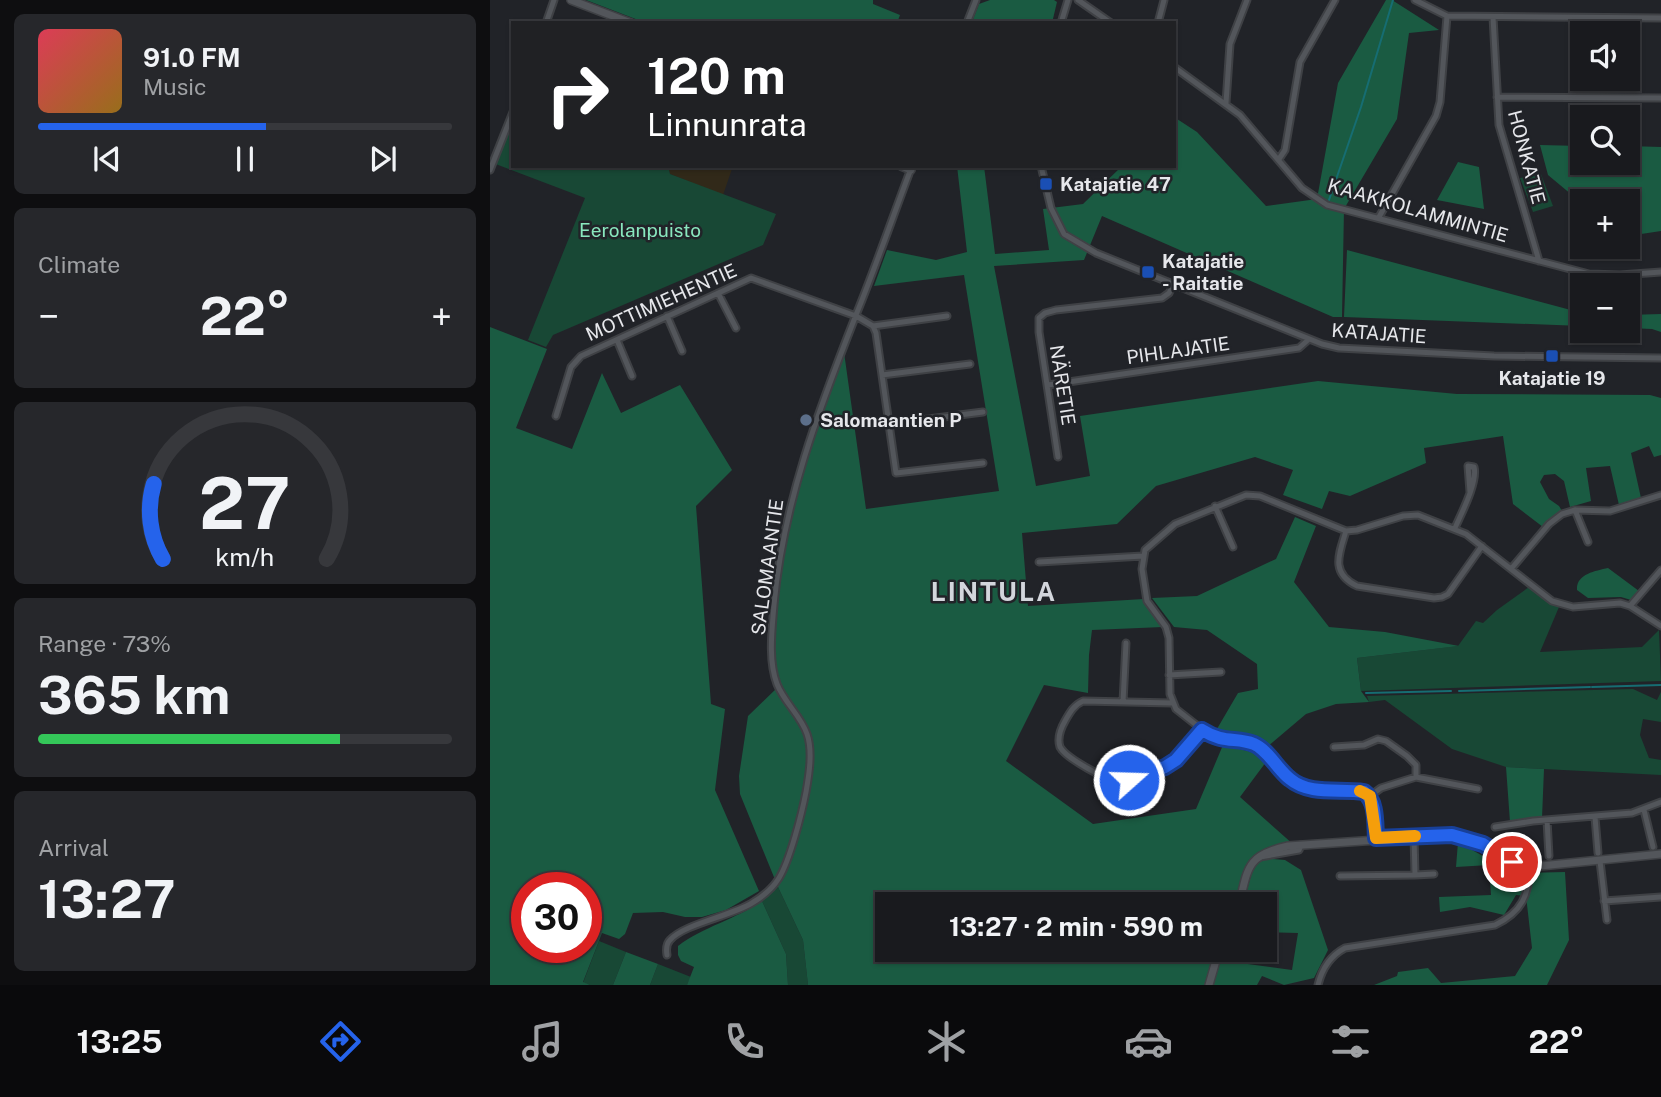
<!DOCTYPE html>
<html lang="en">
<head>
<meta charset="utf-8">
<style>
	body { margin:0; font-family:"Public Sans",sans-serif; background:#26272b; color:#f1f3f6; height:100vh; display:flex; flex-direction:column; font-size:26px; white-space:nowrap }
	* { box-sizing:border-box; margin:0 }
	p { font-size:23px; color:#9fa1a4 }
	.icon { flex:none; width:38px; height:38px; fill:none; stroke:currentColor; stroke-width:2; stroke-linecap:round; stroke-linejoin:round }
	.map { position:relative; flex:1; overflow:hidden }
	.details { display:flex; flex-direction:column; gap:14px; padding:14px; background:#0e0e10; width:490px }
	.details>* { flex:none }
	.top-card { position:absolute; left:21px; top:21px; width:665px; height:147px; border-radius:0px; box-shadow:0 2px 5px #0004,0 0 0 2px #37383c; background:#202124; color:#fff; overflow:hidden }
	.controls { position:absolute; left:1080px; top:21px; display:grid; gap:14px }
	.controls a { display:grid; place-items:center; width:70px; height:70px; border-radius:0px; background:#191a1e; box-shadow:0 2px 5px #0004,0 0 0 2px #37383c; font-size:35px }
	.speed { position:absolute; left:21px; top:872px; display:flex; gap:14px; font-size:35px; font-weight:700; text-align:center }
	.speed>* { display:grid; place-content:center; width:91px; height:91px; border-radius:50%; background:#191a1e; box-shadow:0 2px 5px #0004,0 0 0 2px #37383c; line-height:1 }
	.speed .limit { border:10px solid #d22; background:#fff; color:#111 }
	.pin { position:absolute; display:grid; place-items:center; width:60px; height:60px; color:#fff; margin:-30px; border:4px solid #fff; border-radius:50%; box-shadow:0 2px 7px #0007 }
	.me { position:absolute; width:77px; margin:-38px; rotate:70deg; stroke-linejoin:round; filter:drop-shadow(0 0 5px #0008) }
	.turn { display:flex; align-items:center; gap:24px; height:147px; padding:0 21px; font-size:32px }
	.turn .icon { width:91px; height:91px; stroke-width:2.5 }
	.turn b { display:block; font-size:49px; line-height:60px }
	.big { font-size:52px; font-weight:700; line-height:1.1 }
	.details .widget { flex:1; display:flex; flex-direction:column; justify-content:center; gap:10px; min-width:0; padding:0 24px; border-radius:10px; background:#26272b }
	.details .dial { align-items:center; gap:0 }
	.dial svg { height:182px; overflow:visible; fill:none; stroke:#37383c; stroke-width:7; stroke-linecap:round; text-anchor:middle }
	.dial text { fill:#f1f3f6; stroke:none }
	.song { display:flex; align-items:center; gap:21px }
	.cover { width:84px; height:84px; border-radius:10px; background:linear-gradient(135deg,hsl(350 70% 55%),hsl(40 70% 35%)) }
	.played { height:7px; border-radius:4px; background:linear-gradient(90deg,#2563eb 55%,#37383c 55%) }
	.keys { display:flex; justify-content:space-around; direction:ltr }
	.heat { display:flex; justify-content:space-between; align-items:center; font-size:38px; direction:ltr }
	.charge { height:10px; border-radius:5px; background:linear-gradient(90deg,#34c759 73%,#37383c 0) }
	.trip { position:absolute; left:385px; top:892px; width:402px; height:70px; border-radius:0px; background:#191a1e; box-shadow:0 2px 5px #0004,0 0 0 2px #37383c; font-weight:700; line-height:70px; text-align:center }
	.tabs { display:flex; height:112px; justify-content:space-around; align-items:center; background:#0a0a0c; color:#9fa1a4 }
	.tabs .icon { width:49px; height:49px }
	.tabs .current { color:#2563eb }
	.tabs b { font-size:32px; color:#f1f3f6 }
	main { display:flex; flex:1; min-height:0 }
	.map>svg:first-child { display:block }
	.education { fill:#312919 }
	.green { fill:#184835 }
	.forest { fill:#1a5b42; fill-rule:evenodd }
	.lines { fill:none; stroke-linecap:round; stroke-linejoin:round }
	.stream { stroke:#166d72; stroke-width:2 }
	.street-casing { stroke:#3f4145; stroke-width:9 }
	.secondary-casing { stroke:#3f4145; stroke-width:10 }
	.street { stroke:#53565b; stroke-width:5 }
	.secondary { stroke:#53565b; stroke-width:7 }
	.route-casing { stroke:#184099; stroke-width:18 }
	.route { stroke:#2563eb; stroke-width:12 }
	.slow { stroke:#f59e0b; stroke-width:12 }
	.transit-dot { fill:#1a4fb4; stroke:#212328; stroke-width:2.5 }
	.service-dot { fill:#5c6f8a; stroke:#212328; stroke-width:2.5 }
	.labels { text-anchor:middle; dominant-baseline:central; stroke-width:5; stroke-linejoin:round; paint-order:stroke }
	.street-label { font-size:19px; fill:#e6e7eb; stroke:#212328 }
	.poi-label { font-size:19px; font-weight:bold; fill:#e6e7eb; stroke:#212328; text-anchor:start }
	.park-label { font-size:19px; fill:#89e7be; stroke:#212328 }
	.district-label { font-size:26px; font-weight:bold; letter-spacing:2px; fill:#d3d6dc; stroke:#212328 }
</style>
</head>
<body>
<main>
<section class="details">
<div class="widget">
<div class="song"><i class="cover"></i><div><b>91.0 FM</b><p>Music</p></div></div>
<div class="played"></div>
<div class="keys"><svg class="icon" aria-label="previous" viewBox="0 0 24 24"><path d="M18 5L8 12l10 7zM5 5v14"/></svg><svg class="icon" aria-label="pause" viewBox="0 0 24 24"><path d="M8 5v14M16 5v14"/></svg><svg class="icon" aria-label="next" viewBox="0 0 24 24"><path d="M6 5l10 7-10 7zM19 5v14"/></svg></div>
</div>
<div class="widget"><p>Climate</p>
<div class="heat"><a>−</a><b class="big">22°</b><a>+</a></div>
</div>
<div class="widget dial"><svg viewBox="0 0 100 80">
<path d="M14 69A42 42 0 1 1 86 69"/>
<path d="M14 69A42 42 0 0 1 10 36" stroke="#2563eb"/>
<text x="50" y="56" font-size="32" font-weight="700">27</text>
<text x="50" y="72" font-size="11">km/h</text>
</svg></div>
<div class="widget"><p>Range · 73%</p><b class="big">365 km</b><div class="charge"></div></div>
<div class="widget"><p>Arrival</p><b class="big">13:27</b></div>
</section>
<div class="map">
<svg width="1171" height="985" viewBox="0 0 1171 985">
	<rect width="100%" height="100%" fill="#212328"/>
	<path class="education" d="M178,166H243L233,195L180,174Z"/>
	<path class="green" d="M20,123L23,124V166H178L180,174L286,214L273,245L63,335L56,347L38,340L95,198L3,163Z
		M1051,174L1063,206L1043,212L1030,178Z
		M1039,587L1069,607L1050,652L1152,647L1169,630L1171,681L871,691L867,658L968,646L986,621L993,623L1007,610Z
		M1143,689L1167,700L1171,692V722L1153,719L1150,735L1159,758L1171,760V775L1016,767L962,749L895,700L879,702L877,696Z
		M288,887L313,940L318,985H298L296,954L272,901Z
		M109,941L136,952L123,985H100L93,983Z
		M168,964L201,977L197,985H160Z"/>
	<path class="forest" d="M96,0H383V4L410,15L407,23H156Z
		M500,0H564L567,2L562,23L482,22L489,4Z
		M896,0H902L949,30L919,33L907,119L854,209L852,317H843L612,216L594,260L504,266L546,486L600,476L590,416L828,381L967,394L1160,395L1171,398V455L1164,457L1159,446L1141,453L1151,498L1129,505L1120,466L1096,468L1101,501L1080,507L1074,481L1065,474L1054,475L1050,482L1059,499L1069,506L1072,511L1053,527L1023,504L1013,436L934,448L936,463L860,496L839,491L832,509L793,495L803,470L765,457L666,486L627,524L532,533L538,606L654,599L673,627L602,630L599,655L598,693L554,685L516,761L603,824L706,809L733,745L766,753L776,762L750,797L804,845L766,858L750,905H397V950H729L719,985H318L313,940L288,887L250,794L249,776L258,716L288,687L282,652L284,604L305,485L353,345L376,509L509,491L474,275L384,286L397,250L446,260L477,252L467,166H494L505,254L559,250L553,209L593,204L632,166H684V117L707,132L776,206L827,199L848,83Z
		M1050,145L1092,146V163H1138V146L1171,147V231L1138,236V201L1082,195L1058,175Z
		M968,162L989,167L994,209L947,200Z
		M857,250L1092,313V326L854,317Z
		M1171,314V332L1162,329L1138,328V315Z
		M0,327L57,349L26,428L82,449L112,373L131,413L190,385L242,470L206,506L221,704L235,709L225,790L269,891L236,910L212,917H195L173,912L143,913L135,934L129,939L112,933L93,982L100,985H0ZM37,887H96V947H37Z
		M805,517L826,526L804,582L839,627L895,632L969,646L867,658L871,691L879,702L846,704L816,714L777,747C764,736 741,742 724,734L748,693L768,689L767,664L717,630L684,627L662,598L707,596L786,559Z
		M1118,568L1149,591L1141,600L1131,597L1098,598L1087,590C1086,574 1105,571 1118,568Z
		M1016,767L1054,769L1052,818L1020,822Z
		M968,842L1014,868L1030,873L1075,872L1079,940L1057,985H884L907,976L908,972L938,968L951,983L1025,976L1042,948L1036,896L1026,895L1014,915L980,907L950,912L949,897L1001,895L999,865L966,867Z
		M770,858L795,860L811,870L838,950L824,978L794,985L772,976L767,985H721L728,960L802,970L808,933L775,932V905H753L763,868Z
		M272,901L296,954L298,985H197L204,967L191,961L188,955V946C213,927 246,919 272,901Z
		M136,952L168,964L160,985H123Z"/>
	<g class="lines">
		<path class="stream" d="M839,200L871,107L903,0
			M1102,687L1171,685
			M969,691L1100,687
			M876,693L961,691"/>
		<defs>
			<path id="street" d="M588,0L621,23
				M925,0L957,16L1171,18
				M1003,17L1009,125L1049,261
				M56,23L64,0
				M477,23L486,0
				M571,23L578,0
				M668,23L674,0
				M684,67L750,115L812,188L837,205L1099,274L1130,275L1171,272
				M1007,97L1171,98
				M736,103L740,44L757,0
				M789,159L795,150L810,62L845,0
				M551,166L561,208L574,234L606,253L832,344L849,348L1004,356L1171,358
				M0,170L23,112
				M889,217L946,116L950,102L957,16
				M228,293L246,328
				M177,316L192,351
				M383,326L457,316
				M127,340L142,376
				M392,375L480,364
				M558,385L809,348L818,340
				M66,416L81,367L91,356L261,278L366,316L383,326L386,333L406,473L493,463
				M399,424L493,412
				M568,457L549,332V318L555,313L566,310L672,298L679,293L684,283
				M725,506L743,547
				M1085,510L1098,542
				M965,528C971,514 988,482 984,467L978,466L980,492
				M856,531C849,554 840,573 867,586L944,598L952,597L958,594L992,546
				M549,562L653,556
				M1021,569L1059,524L1072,514L1085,510L1120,511L1171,495
				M1140,606L1171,570
				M679,675L731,672
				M633,702L636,643
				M682,703L593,701C584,705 580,712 575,721C571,728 567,738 570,747C576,758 618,782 631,781C644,781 677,768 687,759C696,751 703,740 712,730
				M844,747L874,745L888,739L896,741L917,756L926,765V777
				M880,796L891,788L926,777L988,789
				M1154,810L1163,847
				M1105,817L1108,853
				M1057,820L1059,856
				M1005,827L1043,821L1142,813L1171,802
				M886,839C885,824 887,801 874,792L820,789L810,786L801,780L765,745L731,740L719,735L686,709L680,694L679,638L676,627L657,601L652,569L655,550L685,524L756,495L770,496L856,531L867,530L913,516L928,515L976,534L1062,601L1083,607L1130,603L1140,606L1171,626
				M770,857L809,850L811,845
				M1110,861L1117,920
				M925,875L944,874
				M850,876L925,875L924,836
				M1114,901L1171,897
				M177,955C176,949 176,944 180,940C194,924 241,916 262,903C272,897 283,888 289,878C300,860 312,813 316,792C319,775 323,751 317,734C311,716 294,702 287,684C278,660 282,630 284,605C293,503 329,409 366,315C386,266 403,216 422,166
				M828,985C832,968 840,956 855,948L1005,925C1032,912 1039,895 1040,867"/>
			<path id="secondary" d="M81,0L141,23
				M411,166L421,170
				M749,905C758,867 757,855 798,846L962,835L983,839L1022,862L1040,867L1171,854
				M719,985L729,950"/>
		</defs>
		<use href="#street" class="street-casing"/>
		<use href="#secondary" class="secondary-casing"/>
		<use href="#street" class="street"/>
		<use href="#secondary" class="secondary"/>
	</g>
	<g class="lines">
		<defs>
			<path id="route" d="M639,780L675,767L686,760L712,730C734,744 746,737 764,744C778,750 788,770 800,779C820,796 851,788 874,792C887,801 885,824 886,838L962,835L993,844L1022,862"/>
		</defs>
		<use href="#route" class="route-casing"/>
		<use href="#route" class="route"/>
		<path class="slow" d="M870,791L880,796L886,838L925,836"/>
	</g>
	<g class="transit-dot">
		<rect x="549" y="177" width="14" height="14" rx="3.5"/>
		<rect x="651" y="265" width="14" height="14" rx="3.5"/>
		<rect x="1055" y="349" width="14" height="14" rx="3.5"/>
	</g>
	<circle class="service-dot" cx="316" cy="420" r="7"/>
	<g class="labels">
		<g class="street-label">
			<text transform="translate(1037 157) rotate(75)">HONKATIE</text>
			<text transform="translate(928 210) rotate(16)">KAAKKOLAMMINTIE</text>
			<text transform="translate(171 302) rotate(-24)">MOTTIMIEHENTIE</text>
			<text transform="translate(889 333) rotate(4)">KATAJATIE</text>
			<text transform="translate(688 350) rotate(-8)">PIHLAJATIE</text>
			<text transform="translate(573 385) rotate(81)">NÄRETIE</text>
			<text transform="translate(277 567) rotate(-82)">SALOMAANTIE</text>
		</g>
		<g class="poi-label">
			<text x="570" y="184">Katajatie 47</text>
			<text x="672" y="261">Katajatie<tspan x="672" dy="22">- Raitatie</tspan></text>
			<text x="1062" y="378" text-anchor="middle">Katajatie 19</text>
			<text x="330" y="420">Salomaantien P</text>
		</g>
		<g class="park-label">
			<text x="150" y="230">Eerolanpuisto</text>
		</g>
		<g class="district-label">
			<text x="504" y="591">LINTULA</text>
		</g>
	</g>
</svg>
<div class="controls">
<a><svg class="icon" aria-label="sound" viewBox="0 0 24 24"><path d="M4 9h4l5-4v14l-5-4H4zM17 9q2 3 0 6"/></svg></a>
<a><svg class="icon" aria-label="search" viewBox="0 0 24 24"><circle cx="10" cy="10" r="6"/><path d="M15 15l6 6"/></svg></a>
<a>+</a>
<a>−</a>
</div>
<div class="speed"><div class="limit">30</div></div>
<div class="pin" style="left:1022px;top:862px;background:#d93025"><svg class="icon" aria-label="arrive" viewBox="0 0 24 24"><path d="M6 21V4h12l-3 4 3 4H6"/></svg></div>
<svg class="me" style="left:639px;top:780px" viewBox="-20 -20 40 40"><circle r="17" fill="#2563eb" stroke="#fff" stroke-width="3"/><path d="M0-11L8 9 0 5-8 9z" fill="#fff"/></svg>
<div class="trip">13:27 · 2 min · 590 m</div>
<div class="top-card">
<div class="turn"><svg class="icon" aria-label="right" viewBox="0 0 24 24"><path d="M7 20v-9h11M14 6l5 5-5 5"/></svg><div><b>120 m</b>Linnunrata</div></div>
</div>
</div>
</main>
<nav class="tabs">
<b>13:25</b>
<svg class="icon current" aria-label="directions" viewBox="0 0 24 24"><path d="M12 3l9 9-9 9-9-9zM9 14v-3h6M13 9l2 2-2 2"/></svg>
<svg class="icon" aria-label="music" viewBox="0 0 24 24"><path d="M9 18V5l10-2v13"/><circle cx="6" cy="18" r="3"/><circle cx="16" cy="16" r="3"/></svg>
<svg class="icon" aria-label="phone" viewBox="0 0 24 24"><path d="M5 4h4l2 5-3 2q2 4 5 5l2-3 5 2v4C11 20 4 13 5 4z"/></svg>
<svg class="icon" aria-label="climate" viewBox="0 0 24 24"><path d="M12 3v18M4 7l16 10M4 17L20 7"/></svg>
<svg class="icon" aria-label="car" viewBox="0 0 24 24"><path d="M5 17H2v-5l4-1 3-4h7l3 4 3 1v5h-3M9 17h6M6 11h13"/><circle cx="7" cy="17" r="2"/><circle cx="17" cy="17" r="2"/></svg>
<svg class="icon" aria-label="filters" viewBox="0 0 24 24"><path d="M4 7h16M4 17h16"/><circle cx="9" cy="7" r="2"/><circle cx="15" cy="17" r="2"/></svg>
<b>22°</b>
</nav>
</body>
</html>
